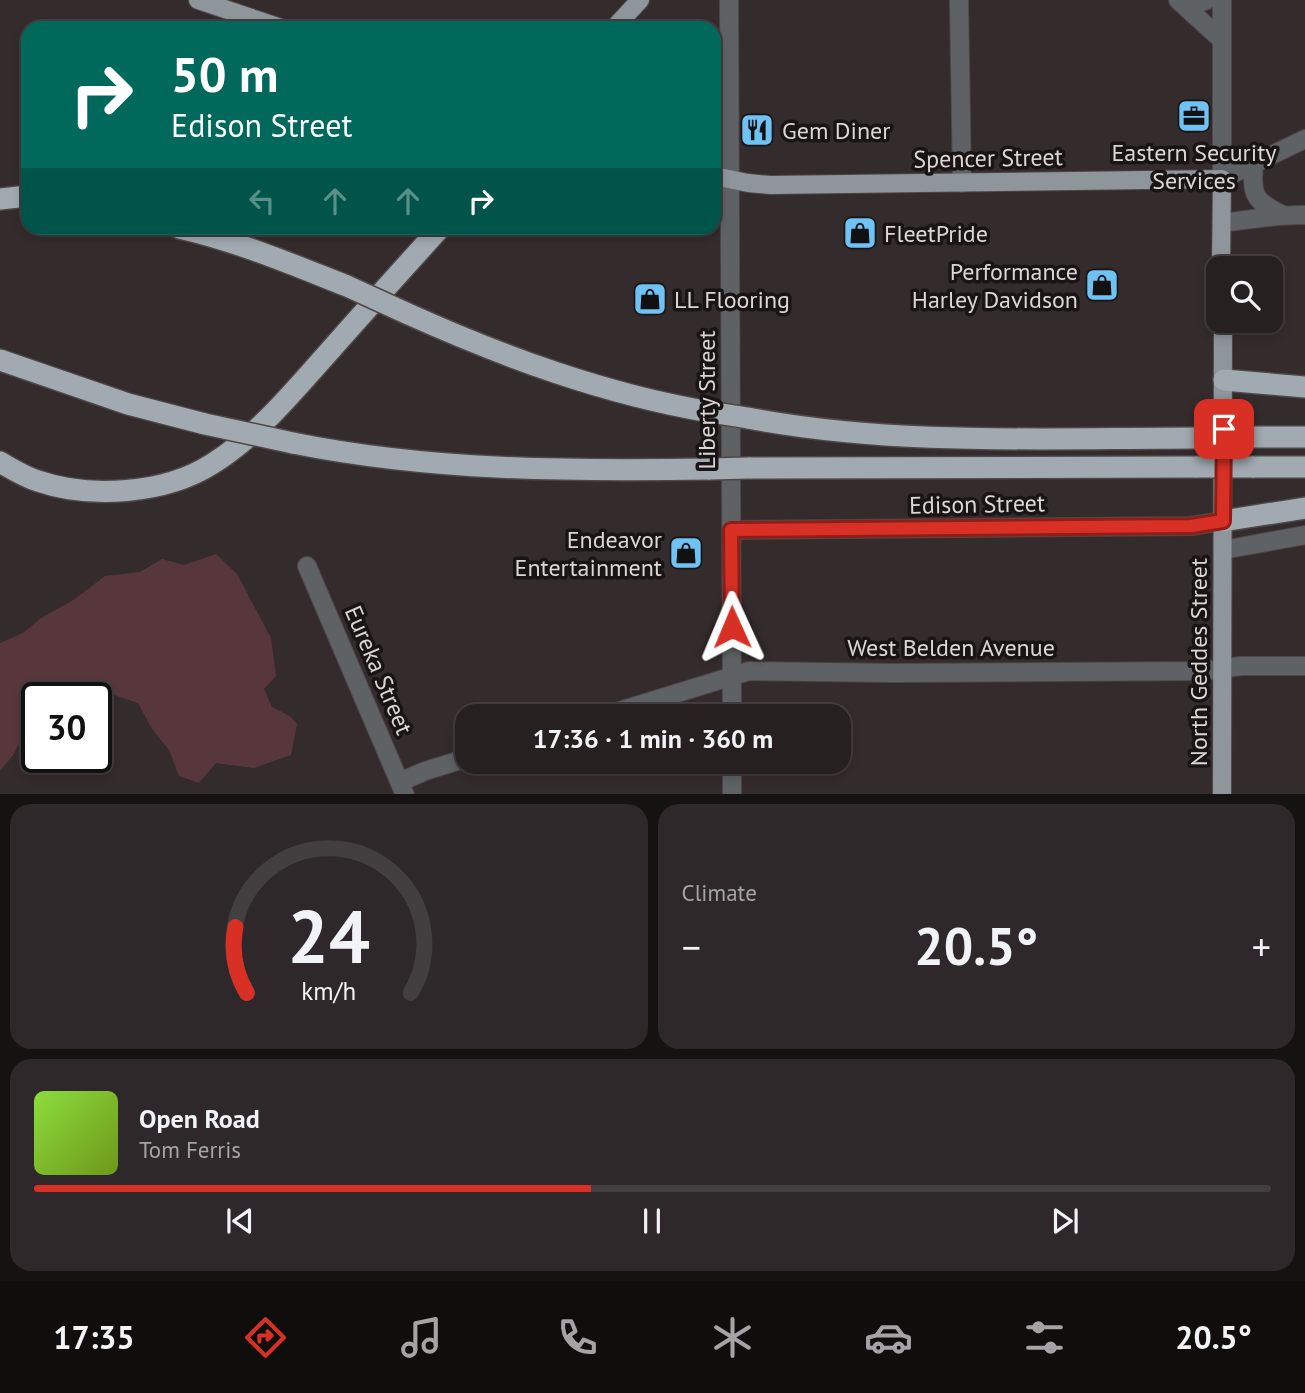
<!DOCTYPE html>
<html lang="en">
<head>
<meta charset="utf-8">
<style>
	body { margin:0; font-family:"PT Sans",sans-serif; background:#2f282a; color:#f1f3f6; height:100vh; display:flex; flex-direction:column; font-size:26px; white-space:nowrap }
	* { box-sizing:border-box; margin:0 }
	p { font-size:23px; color:#a4a3a5 }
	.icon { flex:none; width:38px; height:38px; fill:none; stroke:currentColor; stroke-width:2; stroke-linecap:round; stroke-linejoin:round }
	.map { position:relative; height:794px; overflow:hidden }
	.panel { display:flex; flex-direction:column; gap:10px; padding:10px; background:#151212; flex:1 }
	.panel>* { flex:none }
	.guide { position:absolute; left:21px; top:21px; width:700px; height:214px; border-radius:21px; box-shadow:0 4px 10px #0003,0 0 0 2px #433e3f; background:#00695c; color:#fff; overflow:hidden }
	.controls { position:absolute; left:1206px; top:256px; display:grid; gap:14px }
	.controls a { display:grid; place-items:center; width:77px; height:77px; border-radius:14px; background:#272021; box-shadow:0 4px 10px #0003,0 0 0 2px #433e3f; font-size:35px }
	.speed { position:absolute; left:21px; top:682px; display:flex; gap:14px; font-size:35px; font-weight:700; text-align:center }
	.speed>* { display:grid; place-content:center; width:91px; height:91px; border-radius:50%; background:#272021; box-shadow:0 4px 10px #0003,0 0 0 2px #433e3f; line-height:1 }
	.speed .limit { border:4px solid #111; border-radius:10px; background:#fff; color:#111 }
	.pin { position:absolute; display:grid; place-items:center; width:60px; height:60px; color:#fff; margin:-30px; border-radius:14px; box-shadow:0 4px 10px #0006 }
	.me { position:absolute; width:77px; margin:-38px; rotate:359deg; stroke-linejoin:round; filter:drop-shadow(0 0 5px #0008) }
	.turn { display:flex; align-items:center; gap:24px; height:147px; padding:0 35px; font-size:32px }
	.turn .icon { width:91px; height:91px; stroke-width:2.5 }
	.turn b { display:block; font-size:49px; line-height:60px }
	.lanes { display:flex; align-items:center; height:66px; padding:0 35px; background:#0003; justify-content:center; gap:35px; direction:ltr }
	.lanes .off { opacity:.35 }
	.big { font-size:52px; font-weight:700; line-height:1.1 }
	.panel .widget { flex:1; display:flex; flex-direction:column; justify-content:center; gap:10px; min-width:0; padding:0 24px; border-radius:21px; background:#2f282a }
	.panel .dial { align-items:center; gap:0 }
	.dial svg { height:182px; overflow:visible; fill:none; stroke:#433e3f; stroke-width:7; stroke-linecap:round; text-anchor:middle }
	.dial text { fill:#f1f3f6; stroke:none }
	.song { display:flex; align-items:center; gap:21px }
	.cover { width:84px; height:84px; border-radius:10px; background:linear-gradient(135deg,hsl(90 70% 55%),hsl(80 70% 35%)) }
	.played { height:7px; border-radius:4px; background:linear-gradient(90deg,#d93025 45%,#433e3f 45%) }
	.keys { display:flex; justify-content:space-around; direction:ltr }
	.heat { display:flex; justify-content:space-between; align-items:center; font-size:38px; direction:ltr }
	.panel .tiles { flex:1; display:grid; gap:10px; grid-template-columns:1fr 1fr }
	.widget:last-child { grid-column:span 2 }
	.trip { position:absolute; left:455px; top:704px; width:396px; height:70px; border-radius:21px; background:#272021; box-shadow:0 4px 10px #0003,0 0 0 2px #433e3f; font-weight:700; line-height:70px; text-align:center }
	.tab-bar { display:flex; height:112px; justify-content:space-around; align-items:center; background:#100d0d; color:#a4a3a5 }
	.tab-bar .icon { width:49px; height:49px }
	.tab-bar .on { color:#d93025 }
	.tab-bar b { font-size:32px; color:#f1f3f6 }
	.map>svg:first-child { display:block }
	.green { fill:#58373c }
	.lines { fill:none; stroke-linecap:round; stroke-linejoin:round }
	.minor-casing { stroke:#4f4647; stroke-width:20 }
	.major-casing { stroke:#4f4647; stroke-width:20 }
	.highway-casing { stroke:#4f4647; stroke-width:24 }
	.minor { stroke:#5f6265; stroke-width:18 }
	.major { stroke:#8e969b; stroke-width:18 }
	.highway { stroke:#a1aab0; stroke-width:21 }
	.highway-bridge-casing { stroke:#4f4647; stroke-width:24; stroke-linecap:butt }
	.highway-bridge { stroke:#a1aab0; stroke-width:21 }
	.route-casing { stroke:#8d1f18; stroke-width:18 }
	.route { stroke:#d93025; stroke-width:12 }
	.labels { text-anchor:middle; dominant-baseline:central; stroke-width:7; stroke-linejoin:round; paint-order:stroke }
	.poi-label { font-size:24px; fill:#ddd6d7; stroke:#191515; text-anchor:start }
	.street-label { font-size:24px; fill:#ddd6d7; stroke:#191515 }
</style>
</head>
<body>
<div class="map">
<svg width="1305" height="795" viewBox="0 0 1305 795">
	<rect width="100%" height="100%" fill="#342b2c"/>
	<path class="green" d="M216,554L237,574L271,638L276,676L264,689L272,707L290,716L297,724L291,755L254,768L216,763L199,783L179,776L169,750L152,729L138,703L105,692L93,698H37V718H31L14,754L0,771V643L23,633L41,618L75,599L105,576L140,572L162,559L184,565Z"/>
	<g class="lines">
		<defs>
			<path id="minor" d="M729,0L732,716
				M959,0L962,183
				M1178,0L1222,40
				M1182,0L1197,4L1207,0
				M1222,0V179L1305,139
				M1254,164C1251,194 1254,201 1281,214
				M1222,223C1250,220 1277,214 1305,215
				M731,530L1191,526L1223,521
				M1223,550L1305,535
				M307,566L405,795
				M603,716L749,671L894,673L1204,671L1241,666H1305
				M400,782L425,771L467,758
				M732,795V761"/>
			<path id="major" d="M198,0L281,28
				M614,28L640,0
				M714,176L748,183L770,185L1222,179L1221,268
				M1222,795L1223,320"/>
			<path id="highway" d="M0,199L28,196
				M179,228C237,241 291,264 347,286
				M406,313C504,357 604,394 710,412
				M0,360L128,404L205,424
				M1224,380L1305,387
				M748,418C895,446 1047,438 1196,438
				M1250,437H1305
				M293,443C431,471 570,471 710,469
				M0,462C12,469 25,477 38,481C90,499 165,494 212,464C257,436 292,393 327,354C364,312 402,270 440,228
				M1252,467H1305
				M749,468L1197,467
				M1223,521L1305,508"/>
		</defs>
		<use href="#minor" class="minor-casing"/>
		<use href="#major" class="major-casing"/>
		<use href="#highway" class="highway-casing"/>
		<use href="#minor" class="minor"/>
		<use href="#major" class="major"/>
		<use href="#highway" class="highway"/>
		<defs>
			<path id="highway-bridge" d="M347,286L406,313
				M710,412L748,418
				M205,424L293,443
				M1196,438L1250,437
				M1197,467H1252
				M710,469L749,468"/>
		</defs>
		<use href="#highway-bridge" class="highway-bridge-casing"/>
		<use href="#highway-bridge" class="highway-bridge"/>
	</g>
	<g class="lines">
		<defs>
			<path id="route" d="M732,627L731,530L1191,526L1223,521L1224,429"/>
		</defs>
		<use href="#route" class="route-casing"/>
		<use href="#route" class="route"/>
	</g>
	<defs>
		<symbol id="office-square" viewBox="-11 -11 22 22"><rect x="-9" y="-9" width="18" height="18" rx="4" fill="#6fc2f4" stroke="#191515"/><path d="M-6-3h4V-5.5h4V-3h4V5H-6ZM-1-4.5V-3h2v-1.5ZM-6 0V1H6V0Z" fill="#111"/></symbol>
		<symbol id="restaurant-square" viewBox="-11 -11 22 22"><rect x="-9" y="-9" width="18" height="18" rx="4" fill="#6fc2f4" stroke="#191515"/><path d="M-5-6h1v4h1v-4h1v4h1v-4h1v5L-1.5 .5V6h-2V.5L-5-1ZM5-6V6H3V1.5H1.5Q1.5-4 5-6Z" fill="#111"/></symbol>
		<symbol id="shop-square" viewBox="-11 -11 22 22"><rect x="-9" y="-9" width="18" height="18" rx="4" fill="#6fc2f4" stroke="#191515"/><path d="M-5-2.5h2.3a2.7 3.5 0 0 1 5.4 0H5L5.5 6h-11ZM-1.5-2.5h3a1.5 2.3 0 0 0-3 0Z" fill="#111"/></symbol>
	</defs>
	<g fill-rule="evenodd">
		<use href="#office-square" x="1175" y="97" width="38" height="38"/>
		<use href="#restaurant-square" x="738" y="111" width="38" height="38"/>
		<use href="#shop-square" x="841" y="214" width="38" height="38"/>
		<use href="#shop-square" x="1083" y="266" width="38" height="38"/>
		<use href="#shop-square" x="631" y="280" width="38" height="38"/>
		<use href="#shop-square" x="667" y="534" width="38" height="38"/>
	</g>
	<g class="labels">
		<g class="poi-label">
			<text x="782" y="130">Gem Diner</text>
			<text x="1194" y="152" text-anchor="middle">Eastern Security<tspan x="1194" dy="28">Services</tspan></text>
			<text x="884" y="233">FleetPride</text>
			<text x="1078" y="271" text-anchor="end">Performance<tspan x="1078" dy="28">Harley Davidson</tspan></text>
			<text x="674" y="299">LL Flooring</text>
			<text x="662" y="539" text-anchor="end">Endeavor<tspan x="662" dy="28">Entertainment</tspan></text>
		</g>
		<g class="street-label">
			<text transform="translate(988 158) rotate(-1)">Spencer Street</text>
			<text transform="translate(706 400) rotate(-90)">Liberty Street</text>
			<text transform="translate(977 504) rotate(-1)">Edison Street</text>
			<text x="951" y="647">West Belden Avenue</text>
			<text transform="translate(1198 662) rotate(-90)">North Geddes Street</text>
			<text transform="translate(379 670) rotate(67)">Eureka Street</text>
		</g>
	</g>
</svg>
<div class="controls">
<a><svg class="icon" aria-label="search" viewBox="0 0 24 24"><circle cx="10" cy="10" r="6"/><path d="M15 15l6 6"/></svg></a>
</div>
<div class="speed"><div class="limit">30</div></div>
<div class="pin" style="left:1224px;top:429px;background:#d93025"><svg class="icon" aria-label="arrive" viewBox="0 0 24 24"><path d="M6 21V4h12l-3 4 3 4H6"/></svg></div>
<svg class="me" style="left:732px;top:627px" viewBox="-20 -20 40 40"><path d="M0-17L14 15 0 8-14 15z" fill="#d93025" stroke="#fff" stroke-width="4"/></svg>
<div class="trip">17:36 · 1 min · 360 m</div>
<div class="guide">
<div class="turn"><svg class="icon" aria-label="right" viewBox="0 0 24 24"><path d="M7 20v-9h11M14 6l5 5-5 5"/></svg><div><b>50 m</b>Edison Street</div></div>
<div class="lanes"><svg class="icon off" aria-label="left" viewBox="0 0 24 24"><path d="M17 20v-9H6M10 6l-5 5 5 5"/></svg><svg class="icon off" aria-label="ahead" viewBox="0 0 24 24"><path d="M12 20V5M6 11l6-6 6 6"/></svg><svg class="icon off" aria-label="ahead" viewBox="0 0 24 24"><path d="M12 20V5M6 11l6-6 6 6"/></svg><svg class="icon" aria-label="right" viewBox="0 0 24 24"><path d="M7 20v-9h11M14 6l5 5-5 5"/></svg></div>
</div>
</div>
<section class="panel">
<div class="tiles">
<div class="widget dial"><svg viewBox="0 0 100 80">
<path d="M14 69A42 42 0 1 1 86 69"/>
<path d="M14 69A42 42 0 0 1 9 40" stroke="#d93025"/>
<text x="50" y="56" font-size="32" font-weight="700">24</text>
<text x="50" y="72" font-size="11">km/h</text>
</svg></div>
<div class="widget"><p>Climate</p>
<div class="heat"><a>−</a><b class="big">20.5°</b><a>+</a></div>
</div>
<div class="widget">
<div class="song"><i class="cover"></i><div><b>Open Road</b><p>Tom Ferris</p></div></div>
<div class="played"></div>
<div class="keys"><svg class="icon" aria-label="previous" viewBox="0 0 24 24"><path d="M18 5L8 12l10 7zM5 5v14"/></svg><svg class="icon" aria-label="pause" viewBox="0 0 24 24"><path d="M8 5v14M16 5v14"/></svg><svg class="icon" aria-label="next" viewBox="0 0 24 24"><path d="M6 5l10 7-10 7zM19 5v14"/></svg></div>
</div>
</div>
</section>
<nav class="tab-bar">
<b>17:35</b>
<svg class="icon on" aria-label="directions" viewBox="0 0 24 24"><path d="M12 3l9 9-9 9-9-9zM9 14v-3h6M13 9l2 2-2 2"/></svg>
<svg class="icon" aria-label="music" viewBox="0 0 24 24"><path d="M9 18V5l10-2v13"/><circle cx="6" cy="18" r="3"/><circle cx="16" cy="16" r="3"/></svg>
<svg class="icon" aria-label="phone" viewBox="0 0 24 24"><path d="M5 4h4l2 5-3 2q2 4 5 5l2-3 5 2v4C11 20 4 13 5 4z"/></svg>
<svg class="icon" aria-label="climate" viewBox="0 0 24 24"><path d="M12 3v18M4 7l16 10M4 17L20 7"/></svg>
<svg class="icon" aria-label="car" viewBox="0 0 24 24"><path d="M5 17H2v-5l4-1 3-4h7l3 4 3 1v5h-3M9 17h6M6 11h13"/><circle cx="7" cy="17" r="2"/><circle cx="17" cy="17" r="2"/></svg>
<svg class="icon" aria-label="filters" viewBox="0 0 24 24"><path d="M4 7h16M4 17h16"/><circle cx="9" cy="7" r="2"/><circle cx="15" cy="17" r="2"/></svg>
<b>20.5°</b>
</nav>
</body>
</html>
